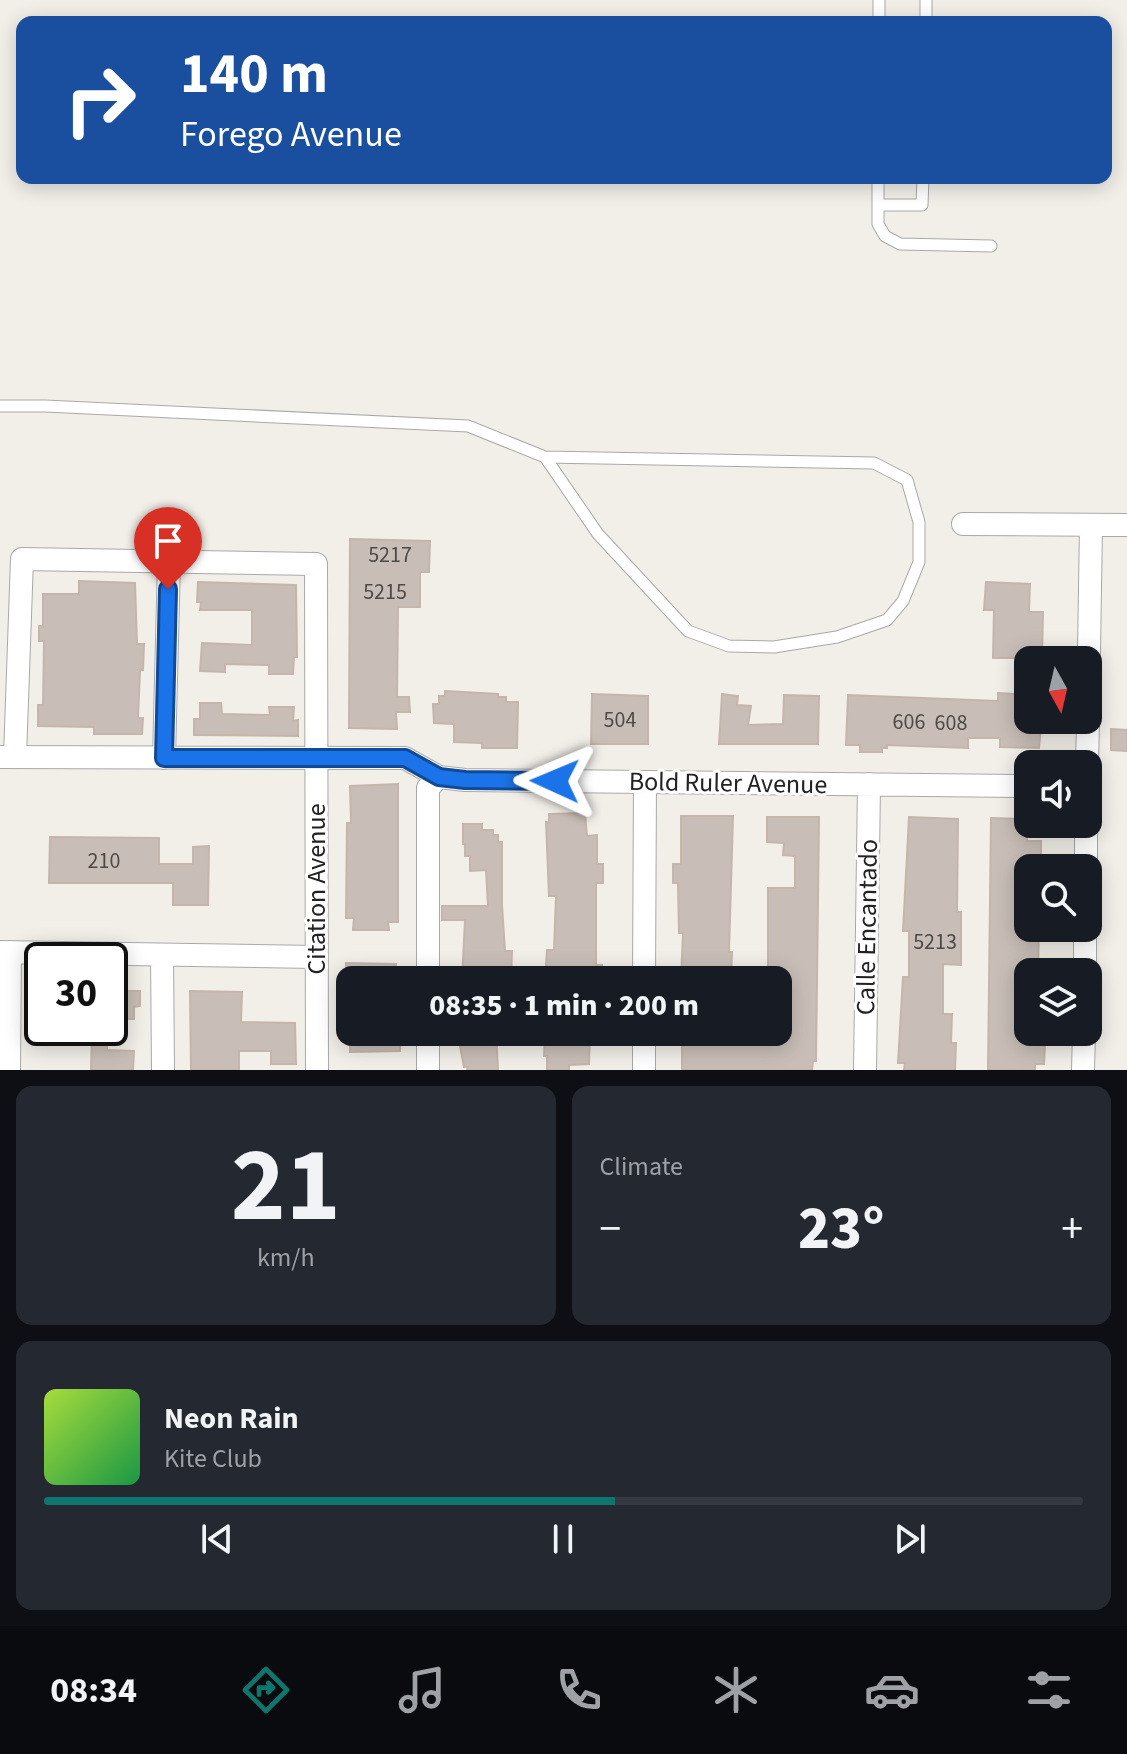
<!DOCTYPE html>
<html lang="en">
<head>
<meta charset="utf-8">
<style>
	body { margin:0; font-family:"Source Sans 3",sans-serif; background:#242831; color:#f1f3f6; height:100vh; display:flex; flex-direction:column; font-size:30px; white-space:nowrap }
	* { box-sizing:border-box; margin:0 }
	p { font-size:26px; color:#9ea1a6 }
	.icon { flex:none; width:44px; height:44px; fill:none; stroke:currentColor; stroke-width:2; stroke-linecap:round; stroke-linejoin:round }
	.map { position:relative; height:1070px; overflow:hidden }
	.sheet { display:flex; flex-direction:column; gap:16px; padding:16px; background:#0d0f14; flex:1 }
	.sheet>* { flex:none }
	.guide { position:absolute; left:16px; top:16px; width:1096px; height:168px; border-radius:16px; box-shadow:0 4px 20px #0003; background:#1a4fa0; color:#fff; overflow:hidden }
	.needle { width:52px; rotate:172deg }
	.tools { position:absolute; left:1014px; top:646px; display:grid; gap:16px }
	.tools a { display:grid; place-items:center; width:88px; height:88px; border-radius:16px; background:#171b24; box-shadow:0 4px 20px #0003; font-size:40px }
	.speed { position:absolute; left:24px; top:942px; display:flex; gap:16px; font-size:40px; font-weight:700; text-align:center }
	.speed>* { display:grid; place-content:center; width:104px; height:104px; border-radius:50%; background:#171b24; box-shadow:0 4px 20px #0003; line-height:1 }
	.speed .limit { border:4px solid #111; border-radius:12px; background:#fff; color:#111 }
	.pin { position:absolute; display:grid; place-items:center; width:68px; height:68px; color:#fff; margin:-82px -34px; border-radius:50% 50% 50% 0; rotate:-45deg; box-shadow:0 0 8px #0007 }
	.pin .icon { rotate:45deg }
	.me { position:absolute; width:88px; margin:-44px; rotate:271deg; stroke-linejoin:round; filter:drop-shadow(0 0 6px #0008) }
	.turn { display:flex; align-items:center; gap:28px; height:168px; padding:0 32px; font-size:36px }
	.turn .icon { width:104px; height:104px; stroke-width:2.5 }
	.turn b { display:block; font-size:56px; line-height:68px }
	.big { font-size:60px; font-weight:800; line-height:1.1 }
	.sheet .widget { flex:1; display:flex; flex-direction:column; justify-content:center; gap:12px; min-width:0; padding:0 28px; border-radius:16px; background:#242831 }
	.sheet .dial { align-items:center; gap:0 }
	.dial b { font-size:104px; line-height:1 }
	.song { display:flex; align-items:center; gap:24px }
	.cover { width:96px; height:96px; border-radius:12px; background:linear-gradient(135deg,hsl(80 70% 55%),hsl(140 70% 35%)) }
	.played { height:8px; border-radius:4px; background:linear-gradient(90deg,#0f766e 55%,#363941 55%) }
	.keys { display:flex; justify-content:space-around; direction:ltr }
	.heat { display:flex; justify-content:space-between; align-items:center; font-size:44px; direction:ltr }
	.sheet .tiles { flex:1; display:grid; gap:16px; grid-template-columns:1fr 1fr }
	.widget:last-child { grid-column:span 2 }
	.trip { position:absolute; left:336px; top:966px; width:456px; height:80px; border-radius:16px; background:#171b24; box-shadow:0 4px 20px #0003; font-weight:800; line-height:80px; text-align:center }
	.menu { display:flex; height:128px; justify-content:space-around; align-items:center; background:#090b0e; color:#9ea1a6 }
	.menu .icon { width:56px; height:56px }
	.menu .current { color:#0f766e }
	.menu b { font-size:36px; color:#f1f3f6 }
	.map>svg:first-child { display:block }
	.building { fill:#c8beb7; stroke:#c5b5aa; stroke-width:2 }
	.lines { fill:none; stroke-linecap:round; stroke-linejoin:round }
	.service-casing { stroke:#a9a9a9; stroke-width:13 }
	.minor-casing { stroke:#a9a9a9; stroke-width:24 }
	.service { stroke:#fff; stroke-width:11 }
	.minor { stroke:#fff; stroke-width:22 }
	.route-casing { stroke:#114b97; stroke-width:20 }
	.route { stroke:#1a73e8; stroke-width:14 }
	.labels { text-anchor:middle; dominant-baseline:central; stroke-width:6; stroke-linejoin:round; paint-order:stroke }
	.number-label { font-size:22px; fill:#4c4947 }
	.street-label { font-size:26px; fill:#222; stroke:#fff }
</style>
</head>
<body>
<div class="map">
<svg width="1127" height="1070" viewBox="0 0 1127 1070">
	<rect width="100%" height="100%" fill="#f2efe9"/>
	<path class="building" d="M350,539L430,541L429,572H420V607H398L397,697H409L410,712H396L397,729L349,728Z
		M79,581L135,583L137,644H144L143,670H140L138,718H143L142,734H94V727L38,726V705H43L44,641H39V626H43V594H79Z
		M198,582L296,585L297,657H294L293,674H269V665L225,664V672L200,671L202,643L252,645V610H200L201,602H197Z
		M986,582L1030,584L1029,612H1043L1042,658H993L994,610H984Z
		M445,691L498,694V697H506V702H518L517,748H482V743L454,742V724L434,723L433,704H439V696H445Z
		M998,693L1028,695V726L1041,727L1039,748L1000,747V738H968V748L887,745V748H882V752H860V745H846L848,695L998,701Z
		M592,694L648,696V744H591Z
		M722,694L738,696L737,705L751,706L748,725L783,724L784,695L819,696L818,744H719Z
		M200,703H221L222,714L270,715L269,707H294L293,721L298,720V736L194,735V719H200Z
		M1111,729L1127,730V751L1111,750Z
		M398,784V922H388L389,930H353L354,918H346L347,823H351L350,786Z
		M585,813L587,836L597,835V864H603V883H596V965H602L601,980H545L547,950H554L556,896H549L546,822L549,823V814Z
		M681,816H733L729,952H732L731,980H681L683,933H679L678,883H673V864H681Z
		M767,817H819L816,1061H813L812,1070H682V1040L778,1041V980H773V967H768V888H795V856L783,855L784,843L767,842Z
		M909,817L958,819L957,912H961V965L943,964V1014H952L951,1043H956L955,1070H904L905,1063H898L903,977H909V931H903Z
		M991,818L1028,819L1027,841H1041V859H1028V928H1039L1038,972H1028L1029,1043L1045,1044L1044,1064H1035V1070H988Z
		M463,824H482V830H493V835H498V842H502V905L505,951H512L511,980H462L465,920H442V906H488L486,870L470,871V856H465V844H463Z
		M50,837L159,838V864H193V847L209,846L208,905H173V883H49Z
		M346,963L396,964L395,980H346Z
		M110,991H140V1006L134,1007V1019H110Z
		M190,991L242,992L241,1022L295,1023L296,1064H271V1051H239V1070H191Z
		M350,1032H401L400,1051L350,1052Z
		M465,1032H496L498,1070H467L468,1067H464L458,1036H465Z
		M545,1032H590L589,1064L569,1065V1070H547V1056H544Z
		M92,1033H107V1050L134,1051L133,1070H91Z"/>
	<g class="lines">
		<defs>
			<path id="service" d="M879,22V0
				M926,22V0
				M878,178V224L885,236L900,244L991,246
				M878,205H922L923,178
				M0,406H45L468,426L545,457L874,463L907,480L919,522V562L903,601L887,620L837,637L774,647L729,646L688,631L598,534L545,457"/>
			<path id="minor" d="M963,524L1127,525
				M1088,714L1091,525
				M0,757L405,758L439,777L465,780L1028,786
				M15,757L22,559L316,564L317,1070
				M164,758L169,561
				M1087,764L1088,720
				M1086,868V824
				M0,952L316,957
				M162,955L163,1070
				M1085,972V928
				M428,980V788L439,777
				M644,980L645,782
				M428,1032V1070
				M9,1070L10,952
				M644,1070V1032
				M865,1070L869,784
				M1083,1070L1084,1032"/>
		</defs>
		<use href="#service" class="service-casing"/>
		<use href="#minor" class="minor-casing"/>
		<use href="#service" class="service"/>
		<use href="#minor" class="minor"/>
	</g>
	<g class="lines">
		<defs>
			<path id="route" d="M168,589L164,758H405L439,777L465,780L555,781"/>
		</defs>
		<use href="#route" class="route-casing"/>
		<use href="#route" class="route"/>
	</g>
	<g class="labels">
		<g class="number-label">
			<text x="390" y="555">5217</text>
			<text x="385" y="592">5215</text>
			<text x="620" y="720">504</text>
			<text x="909" y="722">606</text>
			<text x="951" y="723">608</text>
			<text x="104" y="861">210</text>
			<text x="935" y="942">5213</text>
		</g>
		<g class="street-label">
			<text transform="translate(728 783) rotate(1)">Bold Ruler Avenue</text>
			<text transform="translate(316 889) rotate(-90)">Citation Avenue</text>
			<text transform="translate(867 927) rotate(-89)">Calle Encantado</text>
		</g>
	</g>
</svg>
<div class="tools">
<a><svg class="needle" viewBox="-14 -14 28 28"><path d="M0-13l5 13h-10z" fill="#e53935"/><path d="M0 13l5-13h-10z" fill="#9ea1a6"/></svg></a>
<a><svg class="icon" aria-label="sound" viewBox="0 0 24 24"><path d="M4 9h4l5-4v14l-5-4H4zM17 9q2 3 0 6"/></svg></a>
<a><svg class="icon" aria-label="search" viewBox="0 0 24 24"><circle cx="10" cy="10" r="6"/><path d="M15 15l6 6"/></svg></a>
<a><svg class="icon" aria-label="layers" viewBox="0 0 24 24"><path d="M12 4l9 5-9 5-9-5zM3 14l9 5 9-5"/></svg></a>
</div>
<div class="speed"><div class="limit">30</div></div>
<div class="pin" style="left:168px;top:589px;background:#d93025"><svg class="icon" aria-label="arrive" viewBox="0 0 24 24"><path d="M6 21V4h12l-3 4 3 4H6"/></svg></div>
<svg class="me" style="left:555px;top:781px" viewBox="-20 -20 40 40"><path d="M0-17L14 15 0 8-14 15z" fill="#1a73e8" stroke="#fff" stroke-width="4"/></svg>
<div class="trip">08:35 · 1 min · 200 m</div>
<div class="guide">
<div class="turn"><svg class="icon" aria-label="right" viewBox="0 0 24 24"><path d="M7 20v-9h11M14 6l5 5-5 5"/></svg><div><b>140 m</b>Forego Avenue</div></div>
</div>
</div>
<section class="sheet">
<div class="tiles">
<div class="widget dial"><b>21</b><p>km/h</p></div>
<div class="widget"><p>Climate</p>
<div class="heat"><a>−</a><b class="big">23°</b><a>+</a></div>
</div>
<div class="widget">
<div class="song"><i class="cover"></i><div><b>Neon Rain</b><p>Kite Club</p></div></div>
<div class="played"></div>
<div class="keys"><svg class="icon" aria-label="previous" viewBox="0 0 24 24"><path d="M18 5L8 12l10 7zM5 5v14"/></svg><svg class="icon" aria-label="pause" viewBox="0 0 24 24"><path d="M8 5v14M16 5v14"/></svg><svg class="icon" aria-label="next" viewBox="0 0 24 24"><path d="M6 5l10 7-10 7zM19 5v14"/></svg></div>
</div>
</div>
</section>
<nav class="menu">
<b>08:34</b>
<svg class="icon current" aria-label="directions" viewBox="0 0 24 24"><path d="M12 3l9 9-9 9-9-9zM9 14v-3h6M13 9l2 2-2 2"/></svg>
<svg class="icon" aria-label="music" viewBox="0 0 24 24"><path d="M9 18V5l10-2v13"/><circle cx="6" cy="18" r="3"/><circle cx="16" cy="16" r="3"/></svg>
<svg class="icon" aria-label="phone" viewBox="0 0 24 24"><path d="M5 4h4l2 5-3 2q2 4 5 5l2-3 5 2v4C11 20 4 13 5 4z"/></svg>
<svg class="icon" aria-label="climate" viewBox="0 0 24 24"><path d="M12 3v18M4 7l16 10M4 17L20 7"/></svg>
<svg class="icon" aria-label="car" viewBox="0 0 24 24"><path d="M5 17H2v-5l4-1 3-4h7l3 4 3 1v5h-3M9 17h6M6 11h13"/><circle cx="7" cy="17" r="2"/><circle cx="17" cy="17" r="2"/></svg>
<svg class="icon" aria-label="filters" viewBox="0 0 24 24"><path d="M4 7h16M4 17h16"/><circle cx="9" cy="7" r="2"/><circle cx="15" cy="17" r="2"/></svg>
</nav>
</body>
</html>
